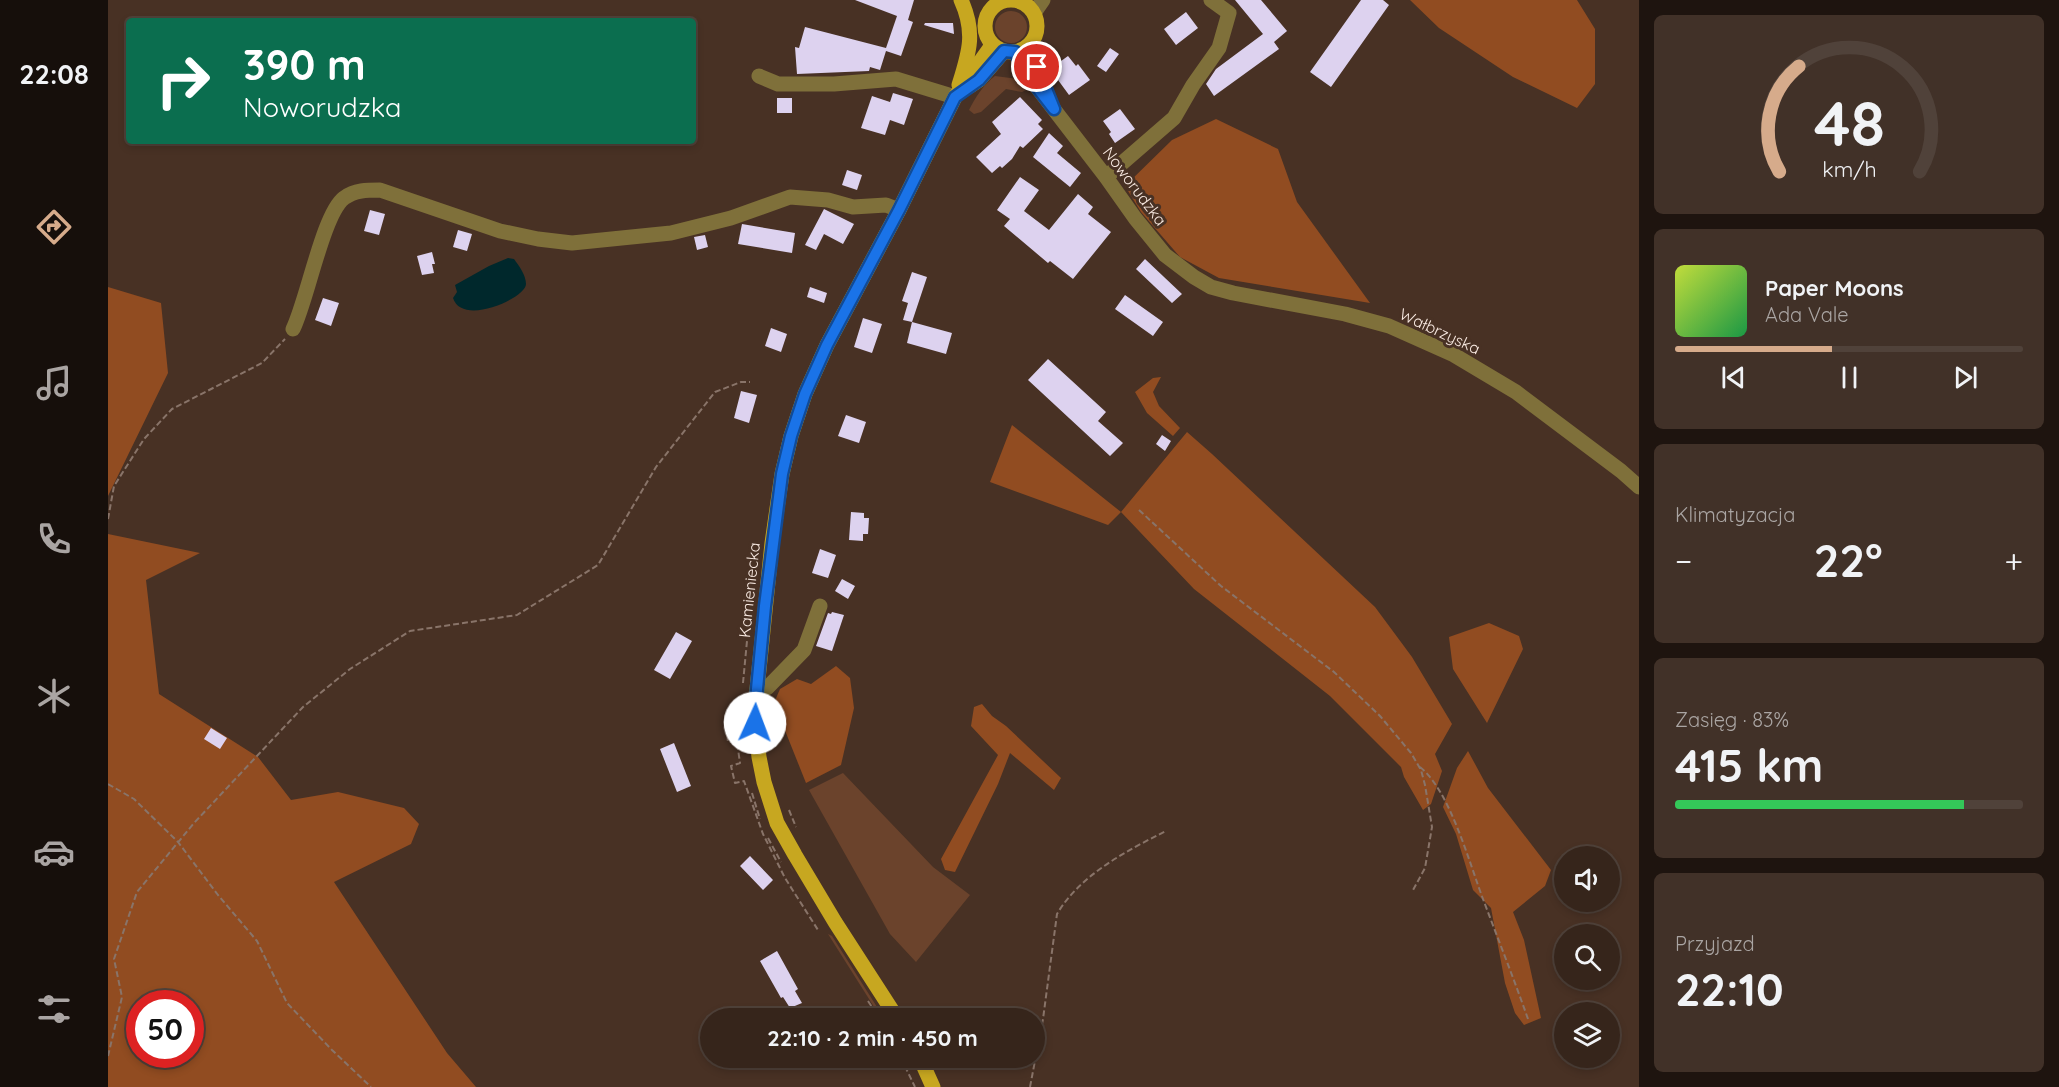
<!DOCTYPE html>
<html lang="pl">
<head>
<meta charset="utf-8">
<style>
	body { margin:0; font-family:Quicksand,sans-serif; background:#413128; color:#f1f3f6; height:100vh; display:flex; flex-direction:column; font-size:22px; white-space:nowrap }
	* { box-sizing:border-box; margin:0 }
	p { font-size:20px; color:#aaa5a3 }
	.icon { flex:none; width:33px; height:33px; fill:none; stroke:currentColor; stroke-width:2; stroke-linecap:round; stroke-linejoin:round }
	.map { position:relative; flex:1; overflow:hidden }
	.panel { display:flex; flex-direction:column; gap:15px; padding:15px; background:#1e140f; width:420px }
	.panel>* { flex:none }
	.hud { position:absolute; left:18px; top:18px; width:570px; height:126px; border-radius:6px; box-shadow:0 3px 9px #0003,0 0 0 2px #50423a; background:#0b6e4f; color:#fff; overflow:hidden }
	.controls { position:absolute; left:1446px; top:846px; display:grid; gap:12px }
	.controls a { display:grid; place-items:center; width:66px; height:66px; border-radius:50%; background:#36251b; box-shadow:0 3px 9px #0003,0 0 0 2px #50423a; font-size:30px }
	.speed { position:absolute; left:18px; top:990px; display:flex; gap:12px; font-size:30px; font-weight:700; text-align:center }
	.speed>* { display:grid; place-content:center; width:78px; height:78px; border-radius:50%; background:#36251b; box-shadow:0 3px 9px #0003,0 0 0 2px #50423a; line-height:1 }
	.speed .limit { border:9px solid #d22; background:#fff; color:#111 }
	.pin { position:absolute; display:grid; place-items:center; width:51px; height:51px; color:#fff; margin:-26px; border:3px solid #fff; border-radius:50%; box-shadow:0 2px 6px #0007 }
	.me { position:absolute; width:66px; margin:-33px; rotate:2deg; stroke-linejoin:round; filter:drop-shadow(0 0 4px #0008) }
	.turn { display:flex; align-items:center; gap:21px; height:126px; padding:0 18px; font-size:27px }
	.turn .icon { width:78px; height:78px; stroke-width:2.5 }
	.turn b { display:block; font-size:42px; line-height:51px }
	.big { font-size:45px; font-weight:700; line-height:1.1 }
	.panel .card { flex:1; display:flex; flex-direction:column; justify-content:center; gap:9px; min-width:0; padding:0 21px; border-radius:9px; background:#413128 }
	.panel .dial { align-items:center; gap:0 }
	.dial svg { height:156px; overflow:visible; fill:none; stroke:#50423a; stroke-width:7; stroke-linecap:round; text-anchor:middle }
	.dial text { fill:#f1f3f6; stroke:none }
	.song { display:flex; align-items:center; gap:18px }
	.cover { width:72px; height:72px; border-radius:9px; background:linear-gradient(135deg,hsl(70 70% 55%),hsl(140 70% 35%)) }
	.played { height:6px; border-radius:3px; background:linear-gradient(90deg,#d6ab8b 45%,#50423a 45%) }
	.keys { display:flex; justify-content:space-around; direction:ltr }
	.heat { display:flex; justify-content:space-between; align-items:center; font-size:33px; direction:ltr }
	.charge { height:9px; border-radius:4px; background:linear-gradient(90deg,#34c759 83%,#50423a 0) }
	.trip { position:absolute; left:592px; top:1008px; width:345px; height:60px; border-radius:30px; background:#36251b; box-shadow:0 3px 9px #0003,0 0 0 2px #50423a; font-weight:700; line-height:60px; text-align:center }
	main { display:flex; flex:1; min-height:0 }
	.dock { display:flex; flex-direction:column; width:108px; justify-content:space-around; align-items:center; background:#160f0b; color:#aaa5a3 }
	.dock .icon { width:42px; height:42px }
	.dock .current { color:#d6ab8b }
	.dock b { font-size:27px; color:#f1f3f6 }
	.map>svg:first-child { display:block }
	.green { fill:#6b432c }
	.forest { fill:#914c21; fill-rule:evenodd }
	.water { fill:#00282c }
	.building { fill:#ddd2ef }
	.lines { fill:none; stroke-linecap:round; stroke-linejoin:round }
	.path { stroke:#897469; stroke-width:2; stroke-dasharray:6 3; stroke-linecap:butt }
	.minor { stroke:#7f703a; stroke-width:15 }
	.major { stroke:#c7a720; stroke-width:15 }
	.route-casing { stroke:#114b97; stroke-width:15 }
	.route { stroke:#1a73e8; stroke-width:10 }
	.labels { text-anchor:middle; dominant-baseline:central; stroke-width:6; stroke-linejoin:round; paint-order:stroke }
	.street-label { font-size:16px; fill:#f9eae2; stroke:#483124 }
</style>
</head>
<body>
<main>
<nav class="dock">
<b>22:08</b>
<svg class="icon current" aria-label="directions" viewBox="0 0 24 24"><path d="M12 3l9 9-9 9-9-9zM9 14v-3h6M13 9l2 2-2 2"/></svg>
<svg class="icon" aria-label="music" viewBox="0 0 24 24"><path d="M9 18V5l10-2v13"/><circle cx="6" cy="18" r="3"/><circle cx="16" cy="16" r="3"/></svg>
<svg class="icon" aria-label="phone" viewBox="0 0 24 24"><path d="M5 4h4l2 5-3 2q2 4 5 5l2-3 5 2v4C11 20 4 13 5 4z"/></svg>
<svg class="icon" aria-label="climate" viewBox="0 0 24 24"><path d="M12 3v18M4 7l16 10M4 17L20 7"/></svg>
<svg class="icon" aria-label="car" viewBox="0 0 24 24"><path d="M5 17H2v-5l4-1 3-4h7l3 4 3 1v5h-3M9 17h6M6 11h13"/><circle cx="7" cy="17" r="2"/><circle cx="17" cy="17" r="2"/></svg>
<svg class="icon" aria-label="filters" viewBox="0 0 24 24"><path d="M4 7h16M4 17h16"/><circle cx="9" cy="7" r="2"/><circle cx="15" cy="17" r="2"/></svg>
</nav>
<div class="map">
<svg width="1531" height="1087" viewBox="0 0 1531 1087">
	<rect width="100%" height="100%" fill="#483124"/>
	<path class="green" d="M887 27a16 16 0 1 1 32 0a16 16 0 1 1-32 0Z
		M887,76L910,79L918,90L914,92L898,89L873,112L866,114L861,110C867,98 876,84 887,76Z
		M735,773L825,867L862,895L808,962L782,934L701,790Z
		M720,934L724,936L776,1018H773Z"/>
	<path class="forest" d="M1302,0H1469L1487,29V84L1469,108L1405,77L1331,28Z
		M1108,119L1170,149L1189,202L1262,303L1111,278L1072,257L1033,212L1017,186L1064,140Z
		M0,287L53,303L60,373L0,496Z
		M1053,377L1045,392L1051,406L1072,428L1065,436L1039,413L1027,392L1045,378Z
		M904,425L1013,512L1079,432L1104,454L1267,607L1304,657L1344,724L1327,754L1334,771L1323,804L1315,810L1296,777L1293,767L1222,696L1086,589L1013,512L1000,525L882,482Z
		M0,534L92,553L38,580L51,694L150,757L183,800L230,792L296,808L311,824L303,844L226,882L339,1053L368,1087H0ZM32,1004H82V1054H32Z
		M1381,623L1411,636L1415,649L1379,723L1345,669L1341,637Z
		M728,666L742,678L746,708L733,765L698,783L666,703L672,689L689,679L703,684Z
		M874,704L884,716L898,726L953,778L946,790L902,753L890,784L847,872L837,870L833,859L890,755L863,726L866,707Z
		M1360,751L1380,788L1443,870L1437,886L1405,912L1416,940L1433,1018L1416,1025L1407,1013L1397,983L1383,908L1365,890L1348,834L1335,807L1349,768Z"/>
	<path class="water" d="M400,258L406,259C411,266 418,275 418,284C418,298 354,327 345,298L349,292L347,285L381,266Z"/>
	<path class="building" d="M747,0H806L800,20L805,22L793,56L778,51L772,70L762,67L761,71L689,74L687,47L691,48L697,27L778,48L789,16Z
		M1127,0H1153L1179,31L1166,42L1171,49L1106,96L1098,84L1108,69L1155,34Z
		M1253,0H1275L1281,5L1223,87L1202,72Z
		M1078,12L1090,28L1068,45L1056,29Z
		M817,23H845L846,34L816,25Z
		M1002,48L1011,54L998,72L989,66Z
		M960,56L968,66L970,64L982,80L961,95L942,69Z
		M785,93L805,99L796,125L782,120L777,135L753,128L764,96L782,102Z
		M912,97L934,120L930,124L935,129L915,148L912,146L904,159L894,168L892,166L884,173L868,157L893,134L884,122Z
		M669,98H684V113H669Z
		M1012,109L1027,129L1007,143L1001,134L1003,132L995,121Z
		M941,133L955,146L949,153L973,173L962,187L925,157Z
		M739,170L754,175L749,190L734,185Z
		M912,177L931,190L916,211L941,230L970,194L985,207L980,214L1003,232L965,279L942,261L940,263L896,226L902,219L889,210Z
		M716,209L746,224L735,244L716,234L708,250L697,245Z
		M262,210L277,214L271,235L256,231Z
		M634,224L687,233L684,253L630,244Z
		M350,230L364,234L359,251L345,247Z
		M597,235L600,247L589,250L586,237Z
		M324,252L327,264H324L326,273L314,275L309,256Z
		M1037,259L1074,294L1064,303L1028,269Z
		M804,272L819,277L804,322L844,333L838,354L799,343L804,322L795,320L800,303L794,301Z
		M702,287L719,293L716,303L699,297Z
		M1017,295L1055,322L1045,336L1007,309Z
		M215,298L231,303L223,326L207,320Z
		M755,318L774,324L764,353L746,347Z
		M663,328L679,334L673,352L657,346Z
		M940,359L998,412L990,421L1015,443L1002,456L920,380Z
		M633,391L649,395L641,423L626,418Z
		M738,415L758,422L751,443L730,436Z
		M1054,435L1063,441L1057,451L1048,444Z
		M743,512L756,513V518H761L760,534H755V541L741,540Z
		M712,549L728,555L720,578L704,573Z
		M734,579L747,586L740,599L727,591Z
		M724,612L736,615L724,651L708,646L720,613L723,614Z
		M568,632L584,641L562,679L546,670Z
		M103,728L119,738L112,749L96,739Z
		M566,743L583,786L569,792L552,749Z
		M642,856L665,880L655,890L632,866Z
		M669,951L690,989L687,991L694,1003L682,1008L675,997L673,998L652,961Z"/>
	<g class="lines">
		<path class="path" d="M1031,510L1113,586L1226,672L1272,716L1303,753L1313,770L1317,785L1324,827L1317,868L1304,892
			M0,519L6,486L36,439L64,409L154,363L177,339
			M635,683L641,620
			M634,722L618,724L620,742H629L632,763L623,766L627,783L636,781L655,834L677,878L710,930
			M1312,767C1342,791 1361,862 1375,899C1390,939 1406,979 1420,1019
			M0,784L26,799L70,842L110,895L149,941L179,1003L224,1050L263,1087
			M644,793L652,819
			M681,810L688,827
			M660,838L673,862
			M760,1001L771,1018
			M0,1056L14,997L6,959L29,892L86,823L195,707L242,669L302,631L409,615L490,565L548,467L607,392L633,382H642
			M793,1058L807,1087
			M922,1087L935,1019L949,914C972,875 1018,851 1058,831"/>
		<path class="minor" d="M913,2L915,0
			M926,13L935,0
			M922,44L939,93
			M907,52L918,73L998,177L1027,218L1057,255L1086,277L1103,287L1125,293L1237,314L1281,326L1346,355L1408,392L1513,471L1531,487
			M651,76L670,84H726L788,79L847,97
			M998,177L1066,118L1085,85L1111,48L1121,13L1103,0
			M185,329C199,301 215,214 236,198C247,190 259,190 272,190L392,231L430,239L464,243L563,233L623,218L682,197L720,200L745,207L778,205L791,210
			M649,689L659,688L696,650L712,606"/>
		<path class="major" d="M877 26a26 26 0 1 1 52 0a26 26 0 1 1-52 0Z
			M851,85C861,53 868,33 853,0
			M862,86L871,80L896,51
			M789,1018L727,922L687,855L669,823L656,782L651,757L647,723L649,689L664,543L674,474L683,436L697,394L719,345L791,210L847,97L884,45
			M812,1058L825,1087"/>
	</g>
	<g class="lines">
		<defs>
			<path id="route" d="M647,723L649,689L657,606L674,474L683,436L697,394L719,345L791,210L847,97L871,80L896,51L907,52L918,73L946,109L929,67"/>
		</defs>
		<use href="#route" class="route-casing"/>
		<use href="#route" class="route"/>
	</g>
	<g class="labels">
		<g class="street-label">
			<text transform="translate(1027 186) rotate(53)">Noworudzka</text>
			<text transform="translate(1332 331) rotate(25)">Wałbrzyska</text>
			<text transform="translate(641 590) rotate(-84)">Kamieniecka</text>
		</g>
	</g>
</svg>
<div class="controls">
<a><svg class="icon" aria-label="sound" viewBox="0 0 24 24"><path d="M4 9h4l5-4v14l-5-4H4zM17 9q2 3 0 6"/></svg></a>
<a><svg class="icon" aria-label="search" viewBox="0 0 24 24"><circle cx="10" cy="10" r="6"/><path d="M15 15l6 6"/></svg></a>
<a><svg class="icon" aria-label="layers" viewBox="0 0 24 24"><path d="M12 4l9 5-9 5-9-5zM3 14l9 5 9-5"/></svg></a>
</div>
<div class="speed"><div class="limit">50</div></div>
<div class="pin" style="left:929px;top:67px;background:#d93025"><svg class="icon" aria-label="arrive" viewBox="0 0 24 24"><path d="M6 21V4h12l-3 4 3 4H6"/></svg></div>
<svg class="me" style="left:647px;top:723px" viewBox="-20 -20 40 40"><circle r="19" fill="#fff"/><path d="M0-13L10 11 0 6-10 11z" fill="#1a73e8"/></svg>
<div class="trip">22:10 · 2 min · 450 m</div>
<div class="hud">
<div class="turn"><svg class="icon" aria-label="right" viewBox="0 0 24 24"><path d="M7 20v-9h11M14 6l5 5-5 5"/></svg><div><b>390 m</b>Noworudzka</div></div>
</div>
</div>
<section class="panel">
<div class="card dial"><svg viewBox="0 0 100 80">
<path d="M14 69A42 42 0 1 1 86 69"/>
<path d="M14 69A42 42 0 0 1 24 15" stroke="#d6ab8b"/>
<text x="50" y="56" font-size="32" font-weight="700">48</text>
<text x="50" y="72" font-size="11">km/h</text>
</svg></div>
<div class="card">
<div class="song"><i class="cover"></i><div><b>Paper Moons</b><p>Ada Vale</p></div></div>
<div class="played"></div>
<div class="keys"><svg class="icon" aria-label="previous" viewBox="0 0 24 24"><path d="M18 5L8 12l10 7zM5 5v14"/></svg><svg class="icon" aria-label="pause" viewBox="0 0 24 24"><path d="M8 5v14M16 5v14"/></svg><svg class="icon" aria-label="next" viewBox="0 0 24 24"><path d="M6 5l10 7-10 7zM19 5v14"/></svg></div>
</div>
<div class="card"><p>Klimatyzacja</p>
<div class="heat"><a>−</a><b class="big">22°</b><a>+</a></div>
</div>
<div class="card"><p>Zasięg · 83%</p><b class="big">415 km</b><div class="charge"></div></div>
<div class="card"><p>Przyjazd</p><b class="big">22:10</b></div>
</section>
</main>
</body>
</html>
